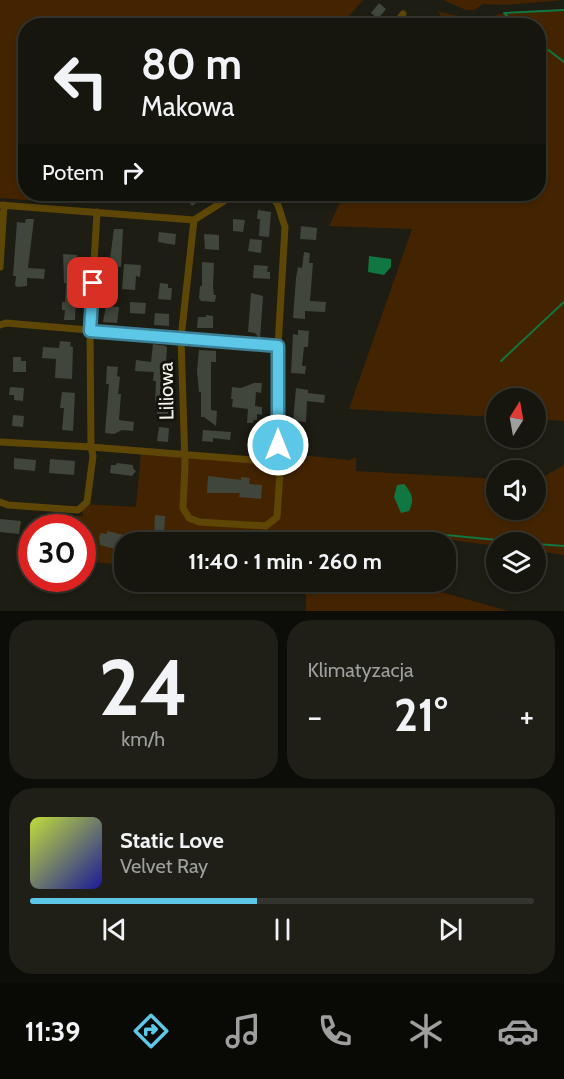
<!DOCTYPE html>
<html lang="pl">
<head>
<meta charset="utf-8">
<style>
	body { margin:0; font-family:Cabin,sans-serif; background:#1f1f18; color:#f1f3f6; height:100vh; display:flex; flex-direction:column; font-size:22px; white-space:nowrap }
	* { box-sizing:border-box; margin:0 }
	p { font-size:20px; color:#9e9f9e }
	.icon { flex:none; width:33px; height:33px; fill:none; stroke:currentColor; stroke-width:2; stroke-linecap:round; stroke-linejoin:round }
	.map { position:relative; height:611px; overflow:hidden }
	.panel { display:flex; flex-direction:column; gap:9px; padding:9px; background:#0c0c08; flex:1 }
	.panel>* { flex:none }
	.guide { position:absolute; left:18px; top:18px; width:528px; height:183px; border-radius:24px; box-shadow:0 3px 9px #0003,0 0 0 2px #35352f; background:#16160f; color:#f1f3f6; overflow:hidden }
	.needle { width:39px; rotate:11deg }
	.buttons { position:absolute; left:486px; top:388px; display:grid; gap:12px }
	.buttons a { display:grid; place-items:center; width:60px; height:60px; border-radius:50%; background:#16160f; box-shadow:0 3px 9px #0003,0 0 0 2px #35352f; font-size:30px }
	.speed { position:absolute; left:18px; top:514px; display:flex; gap:12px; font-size:30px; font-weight:700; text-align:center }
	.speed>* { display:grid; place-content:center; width:78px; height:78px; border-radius:50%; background:#16160f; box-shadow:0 3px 9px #0003,0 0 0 2px #35352f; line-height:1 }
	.speed .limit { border:9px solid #d22; background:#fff; color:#111 }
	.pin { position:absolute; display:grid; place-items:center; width:51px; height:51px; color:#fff; margin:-26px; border-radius:12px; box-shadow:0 3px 9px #0006 }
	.me { position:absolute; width:66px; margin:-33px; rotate:0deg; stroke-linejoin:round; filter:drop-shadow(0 0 4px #0008) }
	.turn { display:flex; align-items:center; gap:21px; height:126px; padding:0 24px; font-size:27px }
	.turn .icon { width:78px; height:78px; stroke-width:2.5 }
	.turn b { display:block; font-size:42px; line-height:51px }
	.then { display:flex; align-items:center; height:57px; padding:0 24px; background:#0003; gap:12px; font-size:22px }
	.big { font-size:45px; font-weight:800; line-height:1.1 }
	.panel .tile { flex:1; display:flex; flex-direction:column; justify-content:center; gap:9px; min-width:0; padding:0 21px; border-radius:24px; background:#1f1f18 }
	.panel .dial { align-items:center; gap:0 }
	.dial b { font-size:78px; line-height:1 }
	.song { display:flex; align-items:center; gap:18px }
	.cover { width:72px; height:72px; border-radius:9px; background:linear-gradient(135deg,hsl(70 70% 55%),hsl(240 70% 35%)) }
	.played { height:6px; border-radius:3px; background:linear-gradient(90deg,#5dc7e8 45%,#35352f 45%) }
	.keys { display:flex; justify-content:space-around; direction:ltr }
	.heat { display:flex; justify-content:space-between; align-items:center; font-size:33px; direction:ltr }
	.panel .tiles { flex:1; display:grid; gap:9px; grid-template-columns:1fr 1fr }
	.tile:last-child { grid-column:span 2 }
	.trip { position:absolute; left:114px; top:532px; width:342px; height:60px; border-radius:24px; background:#16160f; box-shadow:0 3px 9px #0003,0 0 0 2px #35352f; font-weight:800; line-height:60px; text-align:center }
	.tabs { display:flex; height:96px; justify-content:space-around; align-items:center; background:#090906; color:#9e9f9e }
	.tabs .icon { width:42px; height:42px }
	.tabs .selected { color:#5dc7e8 }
	.tabs b { font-size:27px; color:#f1f3f6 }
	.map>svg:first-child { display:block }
	.green { fill:#442400 }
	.water { fill:#107642 }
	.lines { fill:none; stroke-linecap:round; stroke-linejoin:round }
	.stream { stroke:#107642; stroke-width:2 }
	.building { fill:#40463c }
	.street { stroke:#5e4706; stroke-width:7 }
	.route-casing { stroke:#3c8197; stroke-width:15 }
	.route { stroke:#5dc7e8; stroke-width:10 }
	.labels { text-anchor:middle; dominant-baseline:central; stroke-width:6; stroke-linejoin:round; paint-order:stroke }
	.street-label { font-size:20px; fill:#f4f4ee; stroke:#14140b }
</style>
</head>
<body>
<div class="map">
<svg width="564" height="611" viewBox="0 0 564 611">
	<rect width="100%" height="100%" fill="#1d1d14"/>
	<path class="green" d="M0,0H363L341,25L26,26V194H74L52,202L0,198Z
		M443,0H564L504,5L483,4L474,10H466Z
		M564,9V421L536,419V399H496V417L349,409L412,229L329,226L344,194H538V26L448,25L437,11L482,22L499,14Z
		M284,450L290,454L349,460L356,457V471L496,479V510H536V481L564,465V555L536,551V543H496V546L408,534L405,543H124V565L83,561L82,528H75L76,516H83L81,504L136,507L141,453L275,464Z
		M306,582H416L420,586L508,611H306Z"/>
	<path class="water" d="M369,256L391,259V267L384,275L368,272Z
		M404,484C412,493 415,500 409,511L401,513L394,497L397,485Z"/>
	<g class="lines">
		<path class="stream" d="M504,13L564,10
			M504,13L518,26
			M538,42L564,62
			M501,361L564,302
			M415,532L528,543
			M536,544L564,546"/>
	</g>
	<path class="building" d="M379,3L386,9L378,19L371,13Z
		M121,194H149V202L121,201Z
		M183,194H203L196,198L198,202L192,206Z
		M258,210L271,212L269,237L259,236L260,219H257Z
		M26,219H34L28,268L45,269L44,279L27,278V286L17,287L15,285L16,276H13L17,222L25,223Z
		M233,219L245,220L243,232L233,231Z
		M301,226L317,228L316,240L300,239Z
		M114,229H123L121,267L109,266Z
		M159,232L176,234L175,245L158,242Z
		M204,234L219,235V250L205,249Z
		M250,239L262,240L261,253L248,251Z
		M304,252L310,253L309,263H313L310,301L326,302L325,312L305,311V319L293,318L296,278L298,267L302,268Z
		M63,254L77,255L73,275L77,276L75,320H64L65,310H62V302H65L66,283H64Z
		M202,262L214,263L213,287L214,295H216L215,302L201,301L199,298L200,286H202Z
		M124,264L141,265L140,277L136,276L135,290L122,289Z
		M254,265L268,266L267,272H270V279L253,278Z
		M160,283L168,284V288H172L171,300L158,299Z
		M251,293L263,296L260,339L255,333L248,332Z
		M130,302L146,303L145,314L130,313Z
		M106,306L119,307L117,323L103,322Z
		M155,313L169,314V326L154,325Z
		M206,315L213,316V328H197L198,317H206Z
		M298,330L309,331L308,347H304L302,366H306L305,374L291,373L293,334L298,335Z
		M60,341L71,342L70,346L73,347L72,379L55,378L56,359L42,358L43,347L59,348Z
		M153,344L166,346L167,348L165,373H167L166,399H169L168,415L157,414L158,406H155L156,381H153L154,372L135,371L136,360L151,362Z
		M199,350L216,351V362H211V410L217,411L216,426L204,417H201V392H199L197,371Z
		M13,357H21V361H26V372H13Z
		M107,366L118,367L117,376L120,377L118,394H121L119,420L134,422L133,431L122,430L114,434L105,433L109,384H106Z
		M254,383H262L261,393L256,392L255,406L262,407V415L257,414V420H254L253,423H247L248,409L232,407L233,399H231L232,387L241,388Z
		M10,387L24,388L23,401L14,400V395H9Z
		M296,388L308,390V393L325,395L324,403L307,401L306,422L293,421Z
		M62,392L75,393L73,431L62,430L64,408H60Z
		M13,415L24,416L23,427L12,426Z
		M159,427L169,428L168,442L157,441Z
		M203,430L231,432L230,440L213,438V442L202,441Z
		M14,458L36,460L35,471L14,469Z
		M50,459L75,461L74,475L49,473Z
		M117,463L133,465V468L136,471L132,476L110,473L111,465H116Z
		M208,476L241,480V477L250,478L249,484L262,485L261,499L239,497L240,493H207Z
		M155,515L165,516L164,536L154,535Z
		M0,519L21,521L19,534L0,532Z
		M107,531L128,536L124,547L111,548L100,545L99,537L101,533L107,534Z"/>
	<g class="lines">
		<path class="street" d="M394,26L403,14
			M0,205L194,220L235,194
			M194,220L181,338L185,465L183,508L189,518L199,522L266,526L277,517L280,472L278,462V346L285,227L278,205L271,194
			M0,267L4,205
			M0,325L6,323L278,346
			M0,442L91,447L278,462
			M0,502L8,505L78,510L87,502L93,456L91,447L90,331L97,212"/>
	</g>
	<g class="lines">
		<defs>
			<path id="route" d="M93,283L90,331L278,346V445"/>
		</defs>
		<use href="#route" class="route-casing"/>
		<use href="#route" class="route"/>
	</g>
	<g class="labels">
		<g class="street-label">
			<text transform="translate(166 391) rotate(-91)">Liliowa</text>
		</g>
	</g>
</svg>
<div class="buttons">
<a><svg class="needle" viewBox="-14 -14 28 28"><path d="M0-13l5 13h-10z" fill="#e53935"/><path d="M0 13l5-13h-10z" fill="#9e9f9e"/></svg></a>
<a><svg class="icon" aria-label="sound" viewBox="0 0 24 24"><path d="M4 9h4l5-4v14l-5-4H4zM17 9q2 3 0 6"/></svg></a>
<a><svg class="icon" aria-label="layers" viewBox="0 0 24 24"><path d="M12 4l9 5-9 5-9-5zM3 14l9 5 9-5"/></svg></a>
</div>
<div class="speed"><div class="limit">30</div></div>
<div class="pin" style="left:93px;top:283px;background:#d93025"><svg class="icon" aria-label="arrive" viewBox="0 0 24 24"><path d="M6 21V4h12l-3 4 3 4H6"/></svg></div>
<svg class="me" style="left:278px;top:445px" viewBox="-20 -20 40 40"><circle r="17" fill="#5dc7e8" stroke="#fff" stroke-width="3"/><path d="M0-11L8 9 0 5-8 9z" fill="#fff"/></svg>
<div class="trip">11:40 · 1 min · 260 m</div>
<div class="guide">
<div class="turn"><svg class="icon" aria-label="left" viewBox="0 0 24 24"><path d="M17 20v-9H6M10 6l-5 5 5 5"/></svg><div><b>80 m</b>Makowa</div></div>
<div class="then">Potem<svg class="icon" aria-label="right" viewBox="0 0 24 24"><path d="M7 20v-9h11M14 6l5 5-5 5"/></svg></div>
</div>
</div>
<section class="panel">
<div class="tiles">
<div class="tile dial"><b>24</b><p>km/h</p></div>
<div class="tile"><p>Klimatyzacja</p>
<div class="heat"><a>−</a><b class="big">21°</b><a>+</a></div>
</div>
<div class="tile">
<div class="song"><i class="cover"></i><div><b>Static Love</b><p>Velvet Ray</p></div></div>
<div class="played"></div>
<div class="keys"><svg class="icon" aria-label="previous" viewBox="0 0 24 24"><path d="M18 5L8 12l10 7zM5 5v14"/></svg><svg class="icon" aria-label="pause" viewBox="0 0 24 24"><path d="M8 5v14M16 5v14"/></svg><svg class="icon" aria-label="next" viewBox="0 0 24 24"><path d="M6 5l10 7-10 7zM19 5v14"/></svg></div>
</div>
</div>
</section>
<nav class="tabs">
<b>11:39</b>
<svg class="icon selected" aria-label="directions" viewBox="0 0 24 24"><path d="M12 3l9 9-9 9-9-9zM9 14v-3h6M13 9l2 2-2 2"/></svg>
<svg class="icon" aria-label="music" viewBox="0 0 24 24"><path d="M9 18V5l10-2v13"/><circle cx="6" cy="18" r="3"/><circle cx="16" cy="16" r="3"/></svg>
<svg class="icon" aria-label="phone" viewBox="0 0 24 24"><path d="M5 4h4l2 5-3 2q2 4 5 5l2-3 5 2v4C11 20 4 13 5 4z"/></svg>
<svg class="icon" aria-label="climate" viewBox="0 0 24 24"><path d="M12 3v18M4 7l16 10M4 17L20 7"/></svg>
<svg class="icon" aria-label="car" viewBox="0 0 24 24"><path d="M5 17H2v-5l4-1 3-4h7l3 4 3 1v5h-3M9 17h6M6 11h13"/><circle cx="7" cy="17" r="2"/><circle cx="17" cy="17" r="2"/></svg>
</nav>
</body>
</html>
